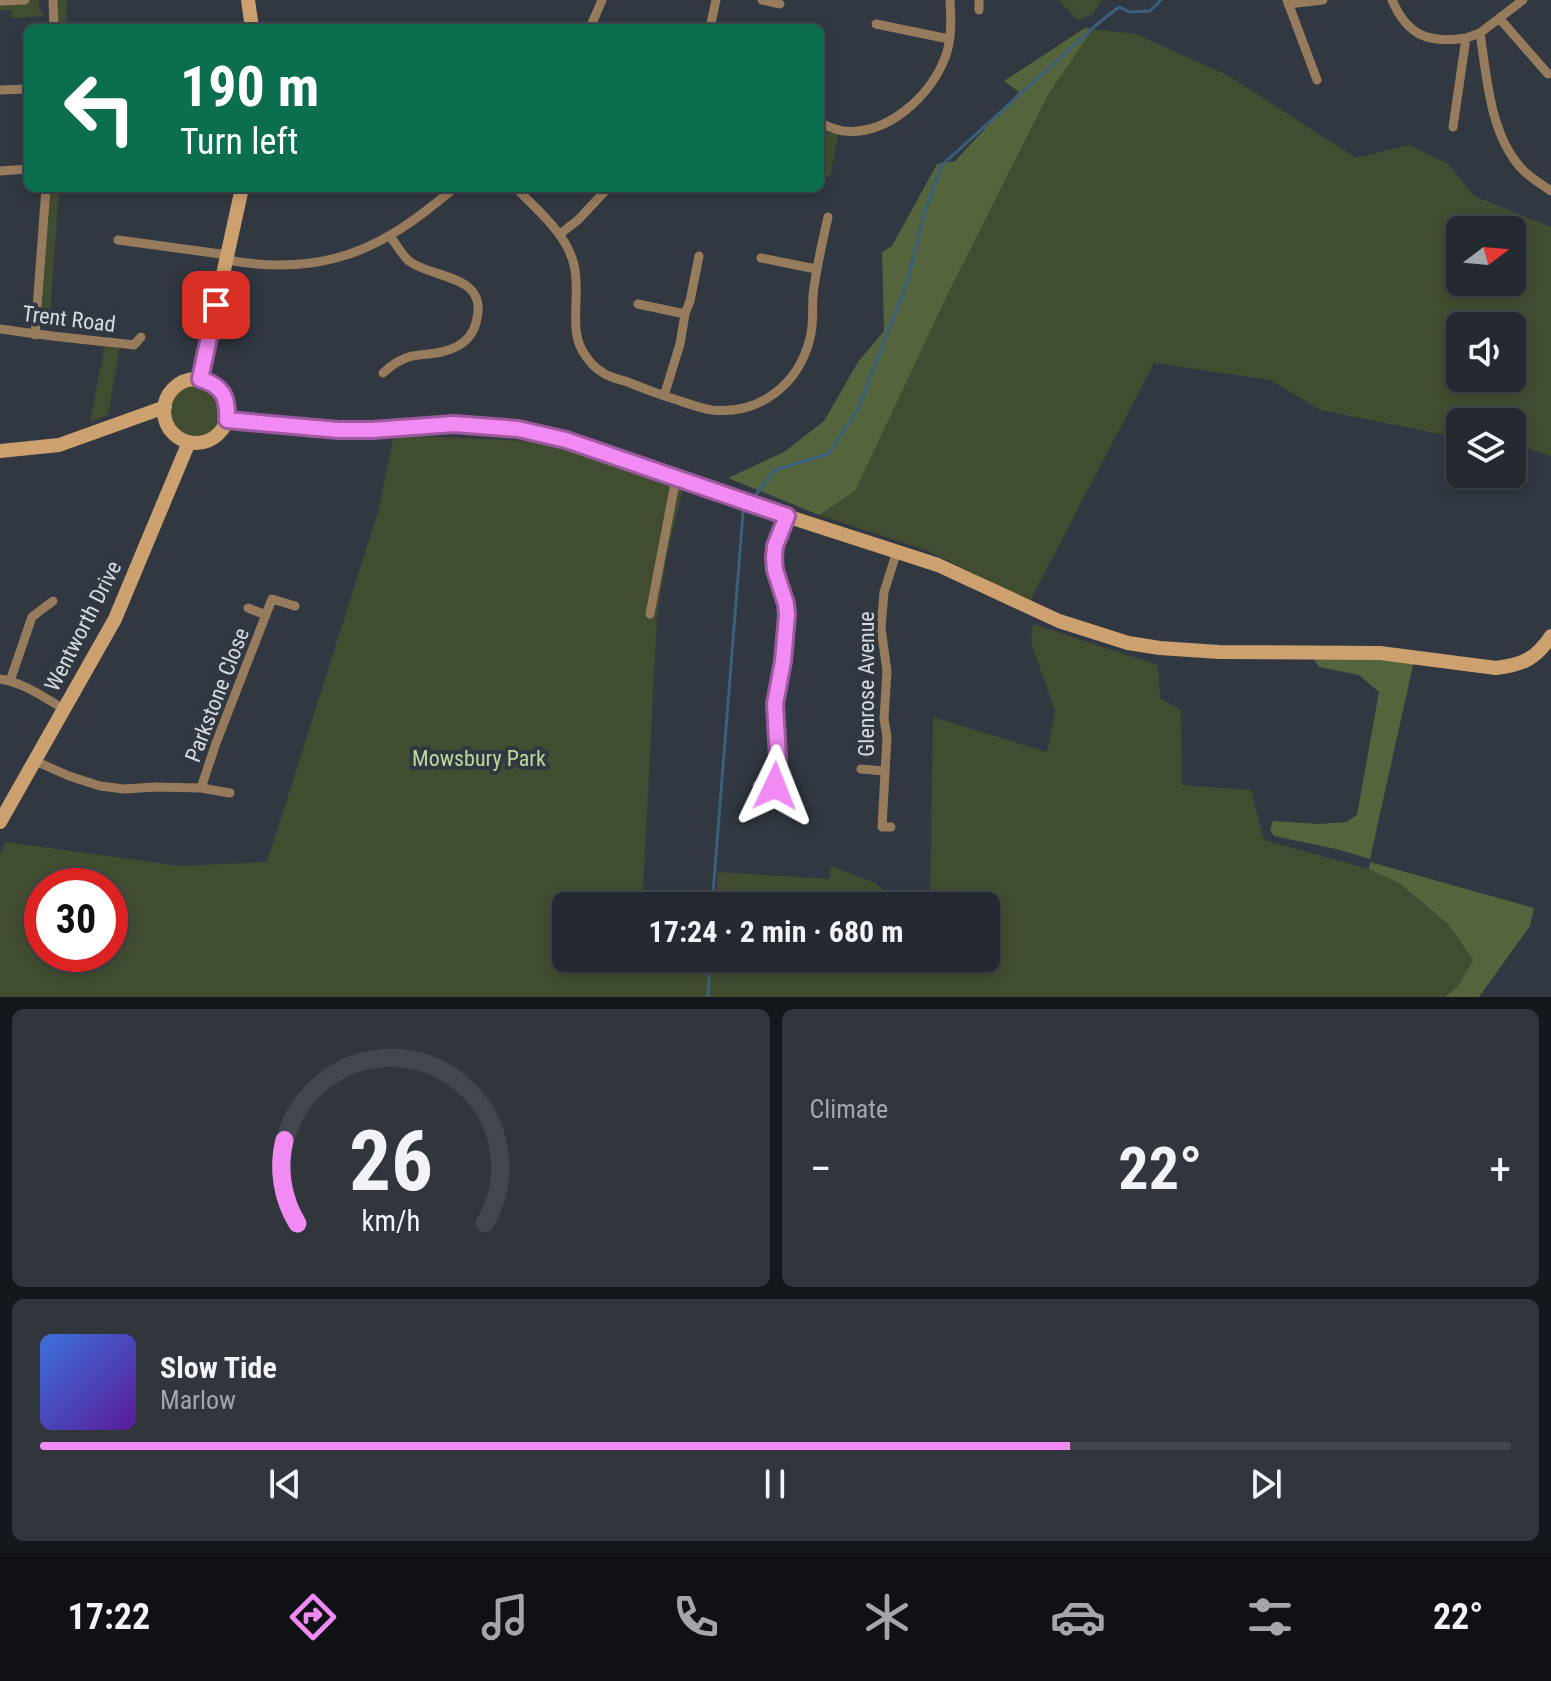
<!DOCTYPE html>
<html lang="en">
<head>
<meta charset="utf-8">
<style>
	body { margin:0; font-family:"Roboto Condensed",sans-serif; background:#31363d; color:#f1f3f6; height:100vh; display:flex; flex-direction:column; font-size:30px; white-space:nowrap }
	* { box-sizing:border-box; margin:0 }
	p { font-size:26px; color:#a3a7ab }
	.icon { flex:none; width:44px; height:44px; fill:none; stroke:currentColor; stroke-width:2; stroke-linecap:round; stroke-linejoin:round }
	.map { position:relative; height:997px; overflow:hidden }
	.sheet { display:flex; flex-direction:column; gap:12px; padding:12px; background:#14171b; flex:1 }
	.sheet>* { flex:none }
	.top-card { position:absolute; left:24px; top:24px; width:800px; height:168px; border-radius:12px; box-shadow:0 4px 12px #0003,0 0 0 2px #42464d; background:#0b6e4f; color:#fff; overflow:hidden }
	.needle { width:52px; rotate:74deg }
	.tools { position:absolute; left:1446px; top:216px; display:grid; gap:16px }
	.tools a { display:grid; place-items:center; width:80px; height:80px; border-radius:12px; background:#252a31; box-shadow:0 4px 12px #0003,0 0 0 2px #42464d; font-size:40px }
	.speed { position:absolute; left:24px; top:868px; display:flex; gap:16px; font-size:40px; font-weight:700; text-align:center }
	.speed>* { display:grid; place-content:center; width:104px; height:104px; border-radius:50%; background:#252a31; box-shadow:0 4px 12px #0003,0 0 0 2px #42464d; line-height:1 }
	.speed .limit { border:12px solid #d22; background:#fff; color:#111 }
	.pin { position:absolute; display:grid; place-items:center; width:68px; height:68px; color:#fff; margin:-34px; border-radius:16px; box-shadow:0 4px 12px #0006 }
	.me { position:absolute; width:88px; margin:-44px; rotate:2deg; stroke-linejoin:round; filter:drop-shadow(0 0 6px #0008) }
	.turn { display:flex; align-items:center; gap:28px; height:168px; padding:0 24px; font-size:36px }
	.turn .icon { width:104px; height:104px; stroke-width:2.5 }
	.turn b { display:block; font-size:56px; line-height:68px }
	.big { font-size:60px; font-weight:700; line-height:1.1 }
	.sheet .card { flex:1; display:flex; flex-direction:column; justify-content:center; gap:12px; min-width:0; padding:0 28px; border-radius:12px; background:#31363d }
	.sheet .dial { align-items:center; gap:0 }
	.dial svg { height:208px; overflow:visible; fill:none; stroke:#42464d; stroke-width:7; stroke-linecap:round; text-anchor:middle }
	.dial text { fill:#f1f3f6; stroke:none }
	.song { display:flex; align-items:center; gap:24px }
	.cover { width:96px; height:96px; border-radius:12px; background:linear-gradient(135deg,hsl(220 70% 55%),hsl(270 70% 35%)) }
	.played { height:8px; border-radius:4px; background:linear-gradient(90deg,#f28af3 70%,#42464d 70%) }
	.keys { display:flex; justify-content:space-around; direction:ltr }
	.heat { display:flex; justify-content:space-between; align-items:center; font-size:44px; direction:ltr }
	.sheet .tiles { flex:1; display:grid; gap:12px; grid-template-columns:1fr 1fr }
	.card:last-child { grid-column:span 2 }
	.trip { position:absolute; left:552px; top:892px; width:448px; height:80px; border-radius:12px; background:#252a31; box-shadow:0 4px 12px #0003,0 0 0 2px #42464d; font-weight:700; line-height:80px; text-align:center }
	.dock { display:flex; height:128px; justify-content:space-around; align-items:center; background:#0f1114; color:#a3a7ab }
	.dock .icon { width:56px; height:56px }
	.dock .current { color:#f28af3 }
	.dock b { font-size:36px; color:#f1f3f6 }
	.map>svg:first-child { display:block }
	.green { fill:#414d31; fill-rule:evenodd }
	.forest { fill:#54643d }
	.lines { fill:none; stroke-linecap:round; stroke-linejoin:round }
	.stream { stroke:#3b5f7c; stroke-width:3 }
	.street { stroke:#977b5d; stroke-width:9 }
	.secondary { stroke:#cca06f; stroke-width:14 }
	.route-casing { stroke:#9d5a9e; stroke-width:20 }
	.route { stroke:#f28af3; stroke-width:14 }
	.labels { text-anchor:middle; dominant-baseline:central; stroke-width:8; stroke-linejoin:round; paint-order:stroke }
	.street-label { font-size:22px; fill:#d7dce2; stroke:#313841 }
	.park-label { font-size:22px; fill:#bcd998; stroke:#313841 }
</style>
</head>
<body>
<div class="map">
<svg width="1551" height="997" viewBox="0 0 1551 997">
	<rect width="100%" height="100%" fill="#313841"/>
	<path class="green" d="M0,0H39V9L45,16L12,18V10H0Z
		M57,0H67L66,28H58Z
		M1058,0H1102L1093,14L1077,20Z
		M1093,29L1136,34L1229,76L1356,158L1409,145L1447,163L1474,196L1551,227V456L1528,448L1512,449V422H1460V438L1320,410L1270,380L1154,363L1030,601L926,550L819,515L855,490L944,302L1048,95ZM1460,230H1512V282H1460ZM1460,326H1512V378H1460Z
		M820,131L838,134L830,177L820,175Z
		M50,188H59L50,317H45L44,328L41,323Z
		M105,345L120,347L108,415L90,422Z
		M170 410a26 26 0 1 1 52 0a26 26 0 1 1-52 0Z
		M394,435L546,442L683,488L667,554L657,616L643,892L716,895L718,872L829,879L831,866L875,883L890,895H930L933,717L1047,752L1055,711L1031,643L1033,624L1158,665L1160,698L1181,710L1182,785L1251,790L1264,840L1369,869L1399,883L1448,924L1473,960L1458,986L1445,997H0V854L5,842L181,866L267,862L378,512ZM42,886H110V954H42ZM566,906H986V958H566Z"/>
	<path class="forest" d="M1085,28L1093,29L1048,95L944,302L855,491L819,515L728,478L784,452L824,421L858,362L884,331L882,252L892,246L937,164L955,161L1019,92L1004,81Z
		M1312,656L1414,661L1370,859L1336,849L1274,836L1270,830L1273,821L1319,824L1346,822L1357,815L1379,692L1359,675L1319,667Z
		M1370,862L1534,908L1530,926L1479,997H1445L1458,986L1473,960L1448,924L1399,883L1369,869Z"/>
	<g class="lines">
		<path class="stream" d="M751,501L775,470L828,454L858,409L907,283L925,211L942,165L1095,26L1119,7L1130,12L1150,11L1161,0
			M712,906L743,513L747,507
			M708,997L710,958"/>
		<path class="street" d="M53,0L54,28
			M762,0L780,4
			M1287,0L1317,80
			M1392,0C1407,35 1428,44 1466,38
			M1523,0L1480,33C1487,78 1490,134 1521,168C1529,177 1541,184 1551,191
			M0,1L25,0
			M1288,4L1323,0
			M979,10V0
			M1500,19L1548,74
			M876,24L949,39
			M590,28L602,0
			M710,28L716,0
			M0,90L28,89
			M820,123C827,126 835,130 843,131C888,136 932,95 946,55C952,38 951,18 950,0
			M1453,127L1466,38L1480,33
			M0,171L28,169
			M516,188C538,211 567,234 574,265C581,291 569,327 582,350C587,359 593,367 602,372C608,377 617,379 625,381C640,387 655,393 671,398C684,402 698,408 712,410C760,415 799,384 810,338C814,324 812,309 813,295C816,269 822,243 828,217
			M560,234L578,220L608,188
			M118,240L228,255
			M761,258L816,269
			M227,260C324,277 381,251 454,188
			M638,304L685,314L680,344L664,396
			M685,314L690,301L699,256
			M0,329C45,336 89,340 134,345L141,337
			M35,335L46,188
			M383,373C413,345 427,361 456,347C468,341 475,330 477,318C487,274 432,279 409,261C402,255 396,244 390,236
			M248,608L266,615
			M650,614L676,478
			M0,679C24,683 44,697 65,710
			M10,681L32,617L53,601
			M35,761L69,776L100,786L124,789L156,787L201,788L216,743L272,599L295,606
			M861,769L884,771
			M757,785L786,786
			M775,786L778,758L775,704L783,661L787,615L786,604L775,570L774,558L775,546L787,516
			M201,788L230,793
			M891,827H882L887,737L884,719L887,671L881,628L884,592L897,551"/>
		<path class="secondary" d="M248,0L252,28
			M200,379L242,188
			M164 411a32 32 0 1 1 64 0a32 32 0 1 1-64 0Z
			M227,420L338,430H372L454,424L518,429L566,440L743,502L938,565L1059,621L1128,643L1160,648L1219,652L1380,653L1496,668C1522,665 1536,659 1551,636
			M0,451L59,445L165,407
			M0,822L115,619L189,442"/>
	</g>
	<g class="lines">
		<defs>
			<path id="route" d="M216,305L200,379C223,386 228,397 227,420L338,430H372L454,424L518,429L566,440L787,516L775,546L774,558L775,570L786,604L787,615L783,661L775,704L778,758L775,786"/>
		</defs>
		<use href="#route" class="route-casing"/>
		<use href="#route" class="route"/>
	</g>
	<g class="labels">
		<g class="street-label">
			<text transform="translate(69 319) rotate(7)">Trent Road</text>
			<text transform="translate(83 626) rotate(-63)">Wentworth Drive</text>
			<text transform="translate(866 684) rotate(-90)">Glenrose Avenue</text>
			<text transform="translate(217 695) rotate(-69)">Parkstone Close</text>
		</g>
		<g class="park-label">
			<text x="479" y="758">Mowsbury Park</text>
		</g>
	</g>
</svg>
<div class="tools">
<a><svg class="needle" viewBox="-14 -14 28 28"><path d="M0-13l5 13h-10z" fill="#e53935"/><path d="M0 13l5-13h-10z" fill="#a3a7ab"/></svg></a>
<a><svg class="icon" aria-label="sound" viewBox="0 0 24 24"><path d="M4 9h4l5-4v14l-5-4H4zM17 9q2 3 0 6"/></svg></a>
<a><svg class="icon" aria-label="layers" viewBox="0 0 24 24"><path d="M12 4l9 5-9 5-9-5zM3 14l9 5 9-5"/></svg></a>
</div>
<div class="speed"><div class="limit">30</div></div>
<div class="pin" style="left:216px;top:305px;background:#d93025"><svg class="icon" aria-label="arrive" viewBox="0 0 24 24"><path d="M6 21V4h12l-3 4 3 4H6"/></svg></div>
<svg class="me" style="left:775px;top:786px" viewBox="-20 -20 40 40"><path d="M0-17L14 15 0 8-14 15z" fill="#f28af3" stroke="#fff" stroke-width="4"/></svg>
<div class="trip">17:24 · 2 min · 680 m</div>
<div class="top-card">
<div class="turn"><svg class="icon" aria-label="left" viewBox="0 0 24 24"><path d="M17 20v-9H6M10 6l-5 5 5 5"/></svg><div><b>190 m</b>Turn left</div></div>
</div>
</div>
<section class="sheet">
<div class="tiles">
<div class="card dial"><svg viewBox="0 0 100 80">
<path d="M14 69A42 42 0 1 1 86 69"/>
<path d="M14 69A42 42 0 0 1 9 37" stroke="#f28af3"/>
<text x="50" y="56" font-size="32" font-weight="700">26</text>
<text x="50" y="72" font-size="11">km/h</text>
</svg></div>
<div class="card"><p>Climate</p>
<div class="heat"><a>−</a><b class="big">22°</b><a>+</a></div>
</div>
<div class="card">
<div class="song"><i class="cover"></i><div><b>Slow Tide</b><p>Marlow</p></div></div>
<div class="played"></div>
<div class="keys"><svg class="icon" aria-label="previous" viewBox="0 0 24 24"><path d="M18 5L8 12l10 7zM5 5v14"/></svg><svg class="icon" aria-label="pause" viewBox="0 0 24 24"><path d="M8 5v14M16 5v14"/></svg><svg class="icon" aria-label="next" viewBox="0 0 24 24"><path d="M6 5l10 7-10 7zM19 5v14"/></svg></div>
</div>
</div>
</section>
<nav class="dock">
<b>17:22</b>
<svg class="icon current" aria-label="directions" viewBox="0 0 24 24"><path d="M12 3l9 9-9 9-9-9zM9 14v-3h6M13 9l2 2-2 2"/></svg>
<svg class="icon" aria-label="music" viewBox="0 0 24 24"><path d="M9 18V5l10-2v13"/><circle cx="6" cy="18" r="3"/><circle cx="16" cy="16" r="3"/></svg>
<svg class="icon" aria-label="phone" viewBox="0 0 24 24"><path d="M5 4h4l2 5-3 2q2 4 5 5l2-3 5 2v4C11 20 4 13 5 4z"/></svg>
<svg class="icon" aria-label="climate" viewBox="0 0 24 24"><path d="M12 3v18M4 7l16 10M4 17L20 7"/></svg>
<svg class="icon" aria-label="car" viewBox="0 0 24 24"><path d="M5 17H2v-5l4-1 3-4h7l3 4 3 1v5h-3M9 17h6M6 11h13"/><circle cx="7" cy="17" r="2"/><circle cx="17" cy="17" r="2"/></svg>
<svg class="icon" aria-label="filters" viewBox="0 0 24 24"><path d="M4 7h16M4 17h16"/><circle cx="9" cy="7" r="2"/><circle cx="15" cy="17" r="2"/></svg>
<b>22°</b>
</nav>
</body>
</html>
